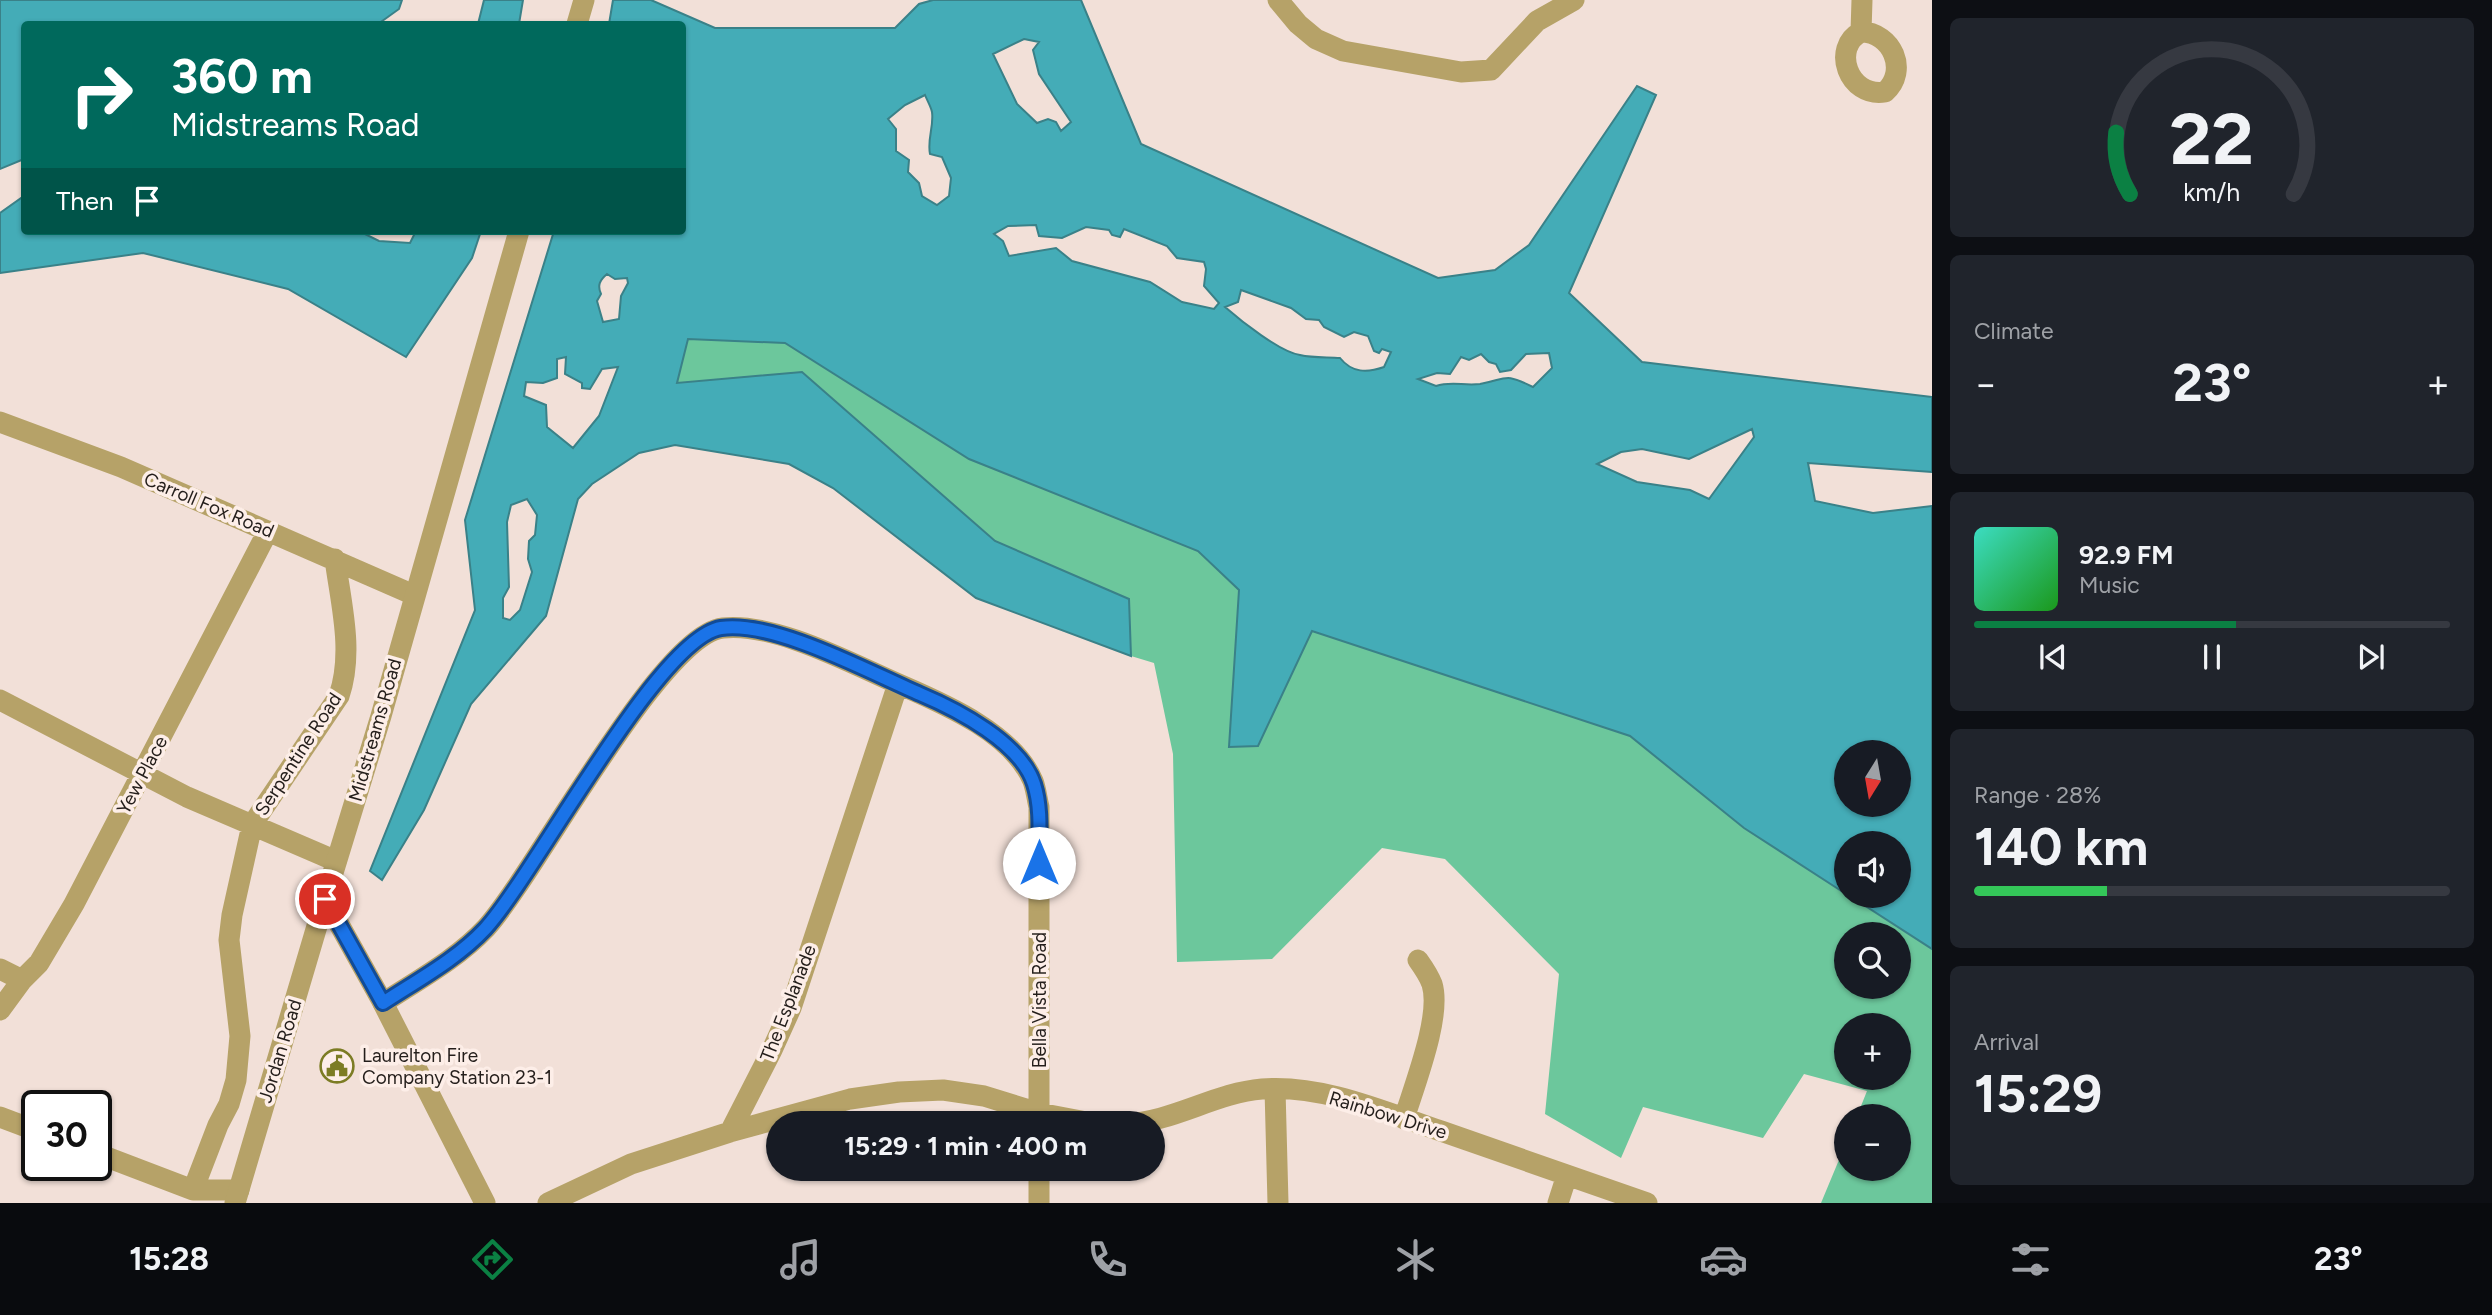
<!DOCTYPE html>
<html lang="en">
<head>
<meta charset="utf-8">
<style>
	body { margin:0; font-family:Figtree,sans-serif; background:#20242c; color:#f1f3f6; height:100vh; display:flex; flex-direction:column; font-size:26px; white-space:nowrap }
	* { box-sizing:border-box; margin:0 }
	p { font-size:23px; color:#9ea1a6 }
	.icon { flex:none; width:38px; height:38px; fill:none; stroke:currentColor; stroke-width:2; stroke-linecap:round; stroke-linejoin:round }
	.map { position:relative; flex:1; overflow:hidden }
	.sheet { display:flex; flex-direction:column; gap:18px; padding:18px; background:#0d0f14; width:560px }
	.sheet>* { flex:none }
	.hud { position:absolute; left:21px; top:21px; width:665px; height:214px; border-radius:7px; box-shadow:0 2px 5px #0004; background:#00695c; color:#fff; overflow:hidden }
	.needle { width:46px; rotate:191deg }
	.fabs { position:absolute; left:1834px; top:740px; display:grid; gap:14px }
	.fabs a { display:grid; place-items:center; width:77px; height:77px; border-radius:50%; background:#171b24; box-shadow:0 2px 5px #0004; font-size:35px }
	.speed { position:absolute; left:21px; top:1090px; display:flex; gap:14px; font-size:35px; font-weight:700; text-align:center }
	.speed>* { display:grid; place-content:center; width:91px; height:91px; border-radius:50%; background:#171b24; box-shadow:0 2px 5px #0004; line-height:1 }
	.speed .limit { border:4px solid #111; border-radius:10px; background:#fff; color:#111 }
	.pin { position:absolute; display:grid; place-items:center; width:60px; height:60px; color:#fff; margin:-30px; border:4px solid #fff; border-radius:50%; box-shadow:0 2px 7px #0007 }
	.me { position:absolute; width:77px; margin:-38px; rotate:0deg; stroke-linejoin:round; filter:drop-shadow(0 0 5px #0008) }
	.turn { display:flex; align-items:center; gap:24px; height:147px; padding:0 35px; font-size:32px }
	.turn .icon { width:91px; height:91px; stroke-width:2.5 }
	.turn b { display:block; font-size:49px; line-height:60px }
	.then { display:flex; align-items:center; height:66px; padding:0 35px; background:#0003; gap:14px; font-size:26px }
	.big { font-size:52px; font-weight:700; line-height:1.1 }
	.sheet .widget { flex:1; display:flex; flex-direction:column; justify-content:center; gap:10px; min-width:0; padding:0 24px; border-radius:10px; background:#20242c }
	.sheet .dial { align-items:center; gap:0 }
	.dial svg { height:182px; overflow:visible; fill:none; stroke:#363941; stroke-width:7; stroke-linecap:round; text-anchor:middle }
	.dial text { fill:#f1f3f6; stroke:none }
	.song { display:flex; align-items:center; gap:21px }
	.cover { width:84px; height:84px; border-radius:10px; background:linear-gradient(135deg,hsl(170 70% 55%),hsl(120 70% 35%)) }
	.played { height:7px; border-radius:4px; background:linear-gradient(90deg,#0b8043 55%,#363941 55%) }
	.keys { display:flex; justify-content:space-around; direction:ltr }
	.heat { display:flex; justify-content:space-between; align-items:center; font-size:38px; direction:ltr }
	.charge { height:10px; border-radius:5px; background:linear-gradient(90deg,#34c759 28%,#363941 0) }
	.trip { position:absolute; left:766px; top:1111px; width:399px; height:70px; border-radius:35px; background:#171b24; box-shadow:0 2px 5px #0004; font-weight:700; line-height:70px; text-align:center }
	.tabs { display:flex; height:112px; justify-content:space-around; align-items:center; background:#090b0e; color:#9ea1a6 }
	.tabs .icon { width:49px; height:49px }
	.tabs .current { color:#0b8043 }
	.tabs b { font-size:32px; color:#f1f3f6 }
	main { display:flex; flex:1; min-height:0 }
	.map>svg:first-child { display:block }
	.green { fill:#6cc79c; fill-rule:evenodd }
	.water { fill:#44acb7; stroke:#3a8188; stroke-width:2; fill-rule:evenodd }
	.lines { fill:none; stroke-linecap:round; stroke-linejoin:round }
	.minor { stroke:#b6a268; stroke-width:21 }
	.tertiary { stroke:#b6a268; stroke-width:21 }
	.route-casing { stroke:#114b97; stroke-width:18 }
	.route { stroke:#1a73e8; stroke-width:12 }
	.labels { text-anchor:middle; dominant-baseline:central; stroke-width:7; stroke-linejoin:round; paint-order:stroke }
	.street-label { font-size:19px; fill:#241e1b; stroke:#fdeee8 }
	.poi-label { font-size:19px; fill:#241e1b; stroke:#fdeee8; text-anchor:start }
</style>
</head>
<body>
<main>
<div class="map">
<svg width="1932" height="1203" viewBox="0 0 1932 1203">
	<rect width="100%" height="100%" fill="#f2e0d8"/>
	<path class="green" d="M688,339L785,343L969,459L1198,551L1239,589L1229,746H1258L1312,631L1630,736L1744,828L1846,894V896H1850L1932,949V1203H1821L1846,1143V1169H1899V1116H1857L1867,1091L1804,1074L1763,1138L1643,1107L1621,1158L1545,1114L1559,974L1445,859L1382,848L1272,959L1177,962L1173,754L1154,663L1131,656L1129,599L995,541L802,372L677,383ZM1846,934H1899V987H1846ZM1846,1026H1899V1078H1846Z"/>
	<path class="water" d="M0,0H402L399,9L378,24H24V159L0,169Z
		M484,0H523L519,24H478Z
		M613,0H651L715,28H895L919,4L933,0H1081L1141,144L1438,278L1495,270L1529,245L1637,86L1656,95L1569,293L1642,362L1932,397V472L1808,463L1815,501L1873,513L1932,506V949L1850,896H1899V844H1846V894L1744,828L1630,736L1312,631L1258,746L1229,747L1239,590L1198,551L969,459L785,343L688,339L677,383L802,372L995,541L1129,599L1131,656L976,598L833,488L789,464L675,445L639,453L592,484L578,499L546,616L471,704L424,810L382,880L370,871L475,610L465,520L554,231H682V24H609ZM1024,39L1039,42L1033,50L1039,74L1071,122L1061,131L1056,122L1048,119L1037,123L1017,104L993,54ZM925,95C927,100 931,107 932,112C934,127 927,139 930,154L942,157L951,178L949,196L937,205L922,196L919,183L908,172L909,160L896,151V129L888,119L905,105ZM1036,225L1039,236L1062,238L1086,227L1109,230L1112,235L1120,237L1124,229L1167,246L1177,258L1204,262L1206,269L1204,286L1219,303L1214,309L1182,302L1150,282L1072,261L1056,248L1009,256L1003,241L994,234L1008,226ZM607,274L615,279L627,278L628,283L621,296L619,319L603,322L597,301L601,294C597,285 600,280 607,274ZM1241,290L1291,308L1306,319L1319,320L1324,327L1344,337L1354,332L1368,336L1374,351L1379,353L1382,349L1391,352L1384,367C1367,373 1352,373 1340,358C1327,357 1313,358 1300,355C1280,352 1241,321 1225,307L1238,302ZM1481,354L1489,362L1496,364L1500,372L1511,370L1526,354L1549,353L1552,368L1533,387C1503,372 1508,379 1480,384C1464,386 1451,381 1436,386L1418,379L1437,373L1450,374L1461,357L1469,360ZM566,357L565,374L582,383V388L590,389L602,369L618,367L599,416L573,448L547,427L546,405L524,396L526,382L543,383L557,378V359ZM1752,429L1754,437L1709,499L1690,490L1637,482L1597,464L1621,452L1642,449L1689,459ZM527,499L537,515L535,535L529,541L528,559L532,572L520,610L510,620L503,618V598L509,587L507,522L511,505ZM1846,752H1899V805H1846Z
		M24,196V231H359L379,241L410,243L416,231H481L472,258L406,357L288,289L143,253L0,273V213Z"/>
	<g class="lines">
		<path class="minor" d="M1278,0L1298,24L1316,39L1343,51L1461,72L1491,70L1537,21L1574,0
			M1861,32C1892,32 1909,71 1885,92C1848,98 1831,47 1861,32Z
			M1861,32L1862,0
			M0,422L121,467L414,595
			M0,700L187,797L336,861
			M0,969L22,980
			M383,1003C418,980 457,959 486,928C535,874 660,635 723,628C776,622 854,665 903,686C947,705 1013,734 1033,781C1036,789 1037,799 1039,807V1124
			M0,1010L22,980L39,963L74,904L268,531
			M1275,1089L1278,1203
			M0,1117L37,1131
			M1404,1119C1414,1086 1442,1016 1432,984C1429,976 1423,967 1418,960
			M1123,1124C1172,1123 1214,1093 1262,1089C1322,1084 1385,1112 1441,1131C1510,1155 1579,1179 1647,1203
			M730,1132L850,1099L899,1092L943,1090L984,1096L1039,1113L1097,1124
			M96,1153L193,1190H239
			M1039,1169V1203
			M193,1190L218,1125L229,1104L236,1080L240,1036L229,940L232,915L252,825L339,696C354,652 341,604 335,559
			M548,1203L631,1164L730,1132L772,1050L791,1008L898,684
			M1558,1203L1567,1175"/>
		<path class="tertiary" d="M577,24L584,0
			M235,1203L325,899
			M485,1203L383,1003L325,899L381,716L519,231"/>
	</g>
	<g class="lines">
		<defs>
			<path id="route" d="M325,899L383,1003C418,980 457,959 485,929C536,873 658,638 721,628C774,620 871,673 920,694C958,710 1021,743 1034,784C1042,809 1039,837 1039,863"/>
		</defs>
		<use href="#route" class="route-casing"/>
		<use href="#route" class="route"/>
	</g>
	<defs>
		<symbol id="civic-ring" viewBox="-11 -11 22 22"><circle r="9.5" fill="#fdeee8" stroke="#7c7c24" stroke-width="1.5"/><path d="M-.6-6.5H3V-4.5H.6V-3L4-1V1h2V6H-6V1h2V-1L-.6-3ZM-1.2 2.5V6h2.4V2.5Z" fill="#7c7c24"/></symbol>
	</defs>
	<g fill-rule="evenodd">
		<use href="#civic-ring" x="318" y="1047" width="38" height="38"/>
	</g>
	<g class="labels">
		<g class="street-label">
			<text transform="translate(209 505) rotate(23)">Carroll Fox Road</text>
			<text transform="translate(375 730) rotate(-74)">Midstreams Road</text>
			<text transform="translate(298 754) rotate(-57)">Serpentine Road</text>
			<text transform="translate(142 775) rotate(-62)">Yew Place</text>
			<text transform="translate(1039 1000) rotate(-90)">Bella Vista Road</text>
			<text transform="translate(788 1003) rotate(-69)">The Esplanade</text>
			<text transform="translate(280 1051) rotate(-73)">Jordan Road</text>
			<text transform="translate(1388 1115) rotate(17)">Rainbow Drive</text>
		</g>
		<g class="poi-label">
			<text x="362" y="1055">Laurelton Fire<tspan x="362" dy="22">Company Station 23-1</tspan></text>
		</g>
	</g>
</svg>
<div class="fabs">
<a><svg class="needle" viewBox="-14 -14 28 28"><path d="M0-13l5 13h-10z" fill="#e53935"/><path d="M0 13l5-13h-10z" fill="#9ea1a6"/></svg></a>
<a><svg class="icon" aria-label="sound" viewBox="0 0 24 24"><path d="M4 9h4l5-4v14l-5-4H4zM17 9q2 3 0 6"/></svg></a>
<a><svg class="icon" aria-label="search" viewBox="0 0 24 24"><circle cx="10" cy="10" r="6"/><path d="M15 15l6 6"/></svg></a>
<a>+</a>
<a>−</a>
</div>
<div class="speed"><div class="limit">30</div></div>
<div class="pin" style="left:325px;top:899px;background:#d93025"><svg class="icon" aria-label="arrive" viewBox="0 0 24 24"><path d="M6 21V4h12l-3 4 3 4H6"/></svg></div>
<svg class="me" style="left:1039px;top:863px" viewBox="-20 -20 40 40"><circle r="19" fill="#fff"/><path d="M0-13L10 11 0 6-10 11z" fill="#1a73e8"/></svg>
<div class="trip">15:29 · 1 min · 400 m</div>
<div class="hud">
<div class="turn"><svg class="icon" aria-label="right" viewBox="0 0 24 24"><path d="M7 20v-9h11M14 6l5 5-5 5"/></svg><div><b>360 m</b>Midstreams Road</div></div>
<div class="then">Then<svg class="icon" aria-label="arrive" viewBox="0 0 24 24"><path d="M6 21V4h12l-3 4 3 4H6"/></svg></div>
</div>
</div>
<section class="sheet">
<div class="widget dial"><svg viewBox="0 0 100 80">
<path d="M14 69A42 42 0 1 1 86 69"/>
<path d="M14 69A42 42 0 0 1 8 42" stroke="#0b8043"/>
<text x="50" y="56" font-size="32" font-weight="700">22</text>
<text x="50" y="72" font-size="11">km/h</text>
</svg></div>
<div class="widget"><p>Climate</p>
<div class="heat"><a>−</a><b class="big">23°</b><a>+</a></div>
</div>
<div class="widget">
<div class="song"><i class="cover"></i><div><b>92.9 FM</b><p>Music</p></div></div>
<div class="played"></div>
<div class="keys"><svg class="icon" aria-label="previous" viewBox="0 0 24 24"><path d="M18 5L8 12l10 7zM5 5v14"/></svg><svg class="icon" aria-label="pause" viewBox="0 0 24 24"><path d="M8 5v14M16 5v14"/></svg><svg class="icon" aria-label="next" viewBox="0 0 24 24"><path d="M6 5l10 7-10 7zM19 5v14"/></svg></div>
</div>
<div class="widget"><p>Range · 28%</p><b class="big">140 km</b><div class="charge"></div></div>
<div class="widget"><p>Arrival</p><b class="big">15:29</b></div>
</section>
</main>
<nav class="tabs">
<b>15:28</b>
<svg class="icon current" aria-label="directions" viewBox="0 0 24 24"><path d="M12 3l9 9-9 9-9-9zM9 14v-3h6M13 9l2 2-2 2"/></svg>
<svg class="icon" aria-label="music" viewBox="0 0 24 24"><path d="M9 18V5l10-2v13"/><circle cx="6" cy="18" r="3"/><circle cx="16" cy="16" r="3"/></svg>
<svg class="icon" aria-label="phone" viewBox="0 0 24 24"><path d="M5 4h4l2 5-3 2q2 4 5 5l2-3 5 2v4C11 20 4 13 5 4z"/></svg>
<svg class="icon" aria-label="climate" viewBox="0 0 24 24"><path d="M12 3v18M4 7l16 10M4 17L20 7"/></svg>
<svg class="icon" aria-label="car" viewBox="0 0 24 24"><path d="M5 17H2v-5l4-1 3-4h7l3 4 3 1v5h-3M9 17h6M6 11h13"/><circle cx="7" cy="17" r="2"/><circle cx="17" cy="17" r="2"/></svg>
<svg class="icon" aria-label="filters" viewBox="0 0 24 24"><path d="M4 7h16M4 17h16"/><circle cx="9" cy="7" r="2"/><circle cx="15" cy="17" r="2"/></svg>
<b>23°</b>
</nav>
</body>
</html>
